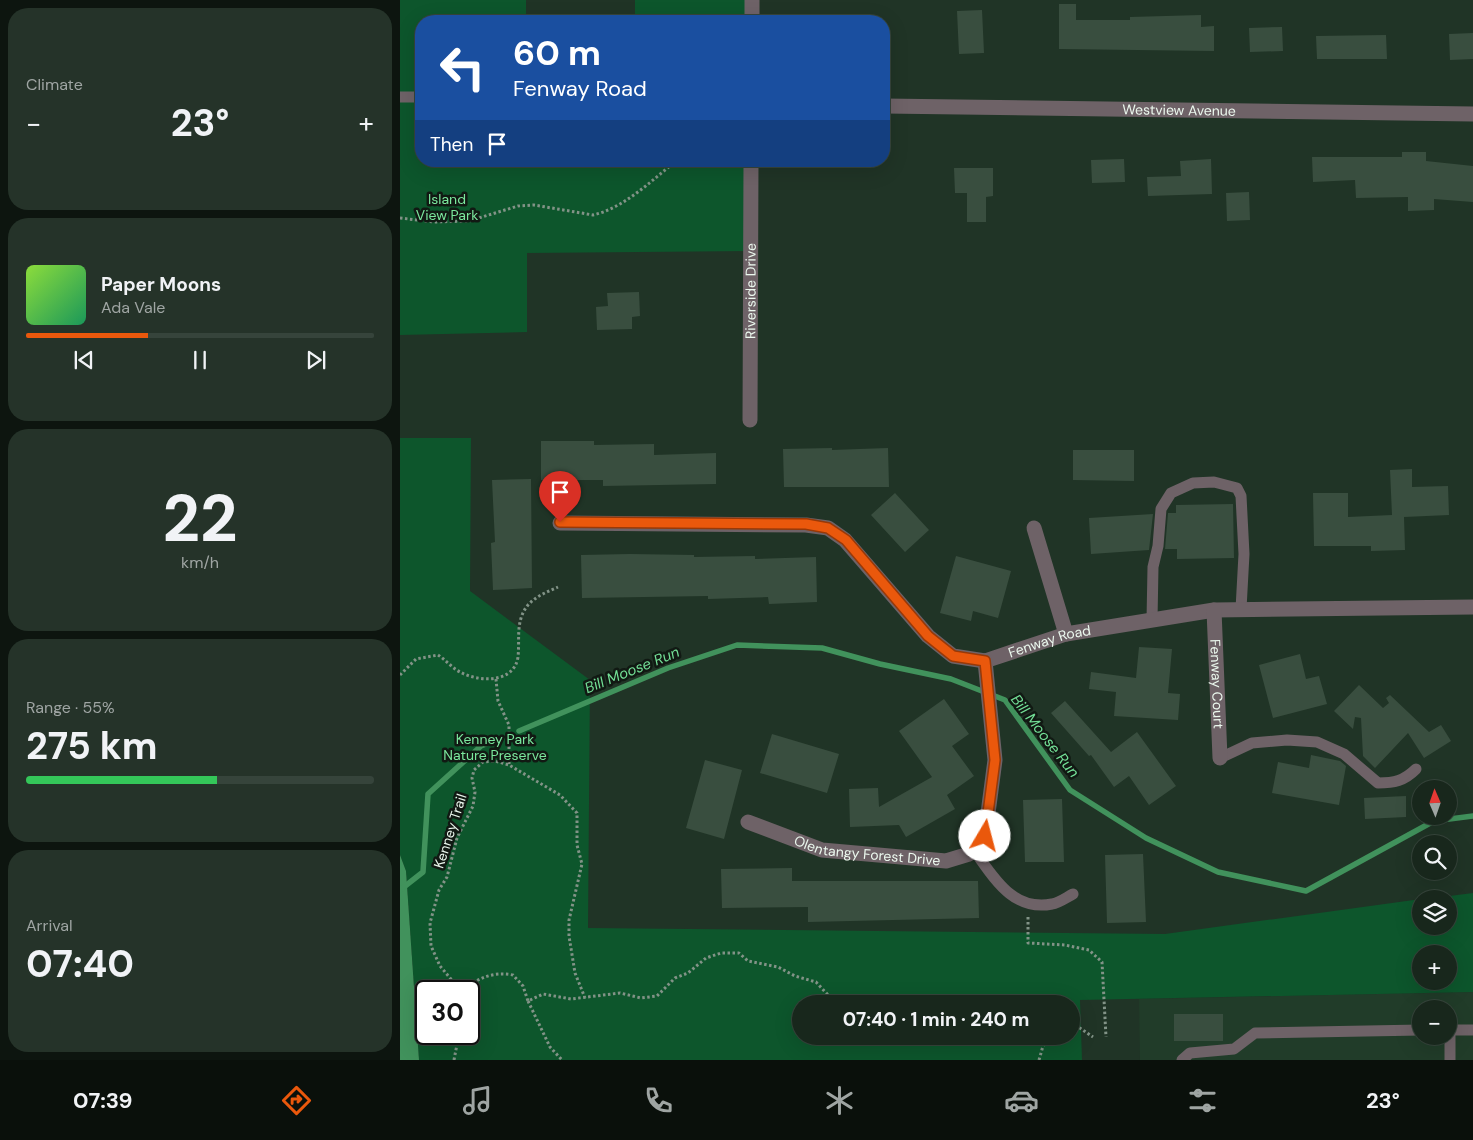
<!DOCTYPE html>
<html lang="en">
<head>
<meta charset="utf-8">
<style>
	body { margin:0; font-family:"DM Sans",sans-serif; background:#253329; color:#f1f3f6; height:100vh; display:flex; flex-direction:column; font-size:19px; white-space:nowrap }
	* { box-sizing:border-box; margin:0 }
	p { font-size:16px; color:#9fa5a3 }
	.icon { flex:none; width:28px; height:28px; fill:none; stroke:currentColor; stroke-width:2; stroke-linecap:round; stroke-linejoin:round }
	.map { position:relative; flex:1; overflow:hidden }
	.panel { display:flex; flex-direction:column; gap:8px; padding:8px; background:#0d150f; width:400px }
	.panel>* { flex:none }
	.hud { position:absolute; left:15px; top:15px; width:475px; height:152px; border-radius:20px; box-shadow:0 5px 20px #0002,0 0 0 1px #36443b; background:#1a4fa0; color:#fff; overflow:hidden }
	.needle { width:32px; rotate:358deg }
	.fabs { position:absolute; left:1012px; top:780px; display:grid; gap:10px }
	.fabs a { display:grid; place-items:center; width:45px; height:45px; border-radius:50%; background:#18271c; box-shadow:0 5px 20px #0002,0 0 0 1px #36443b; font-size:25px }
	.speed { position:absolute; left:15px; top:980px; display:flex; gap:10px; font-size:25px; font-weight:700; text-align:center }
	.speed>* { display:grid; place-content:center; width:65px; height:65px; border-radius:50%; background:#18271c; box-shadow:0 5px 20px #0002,0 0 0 1px #36443b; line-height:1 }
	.speed .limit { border:2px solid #111; border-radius:8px; background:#fff; color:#111 }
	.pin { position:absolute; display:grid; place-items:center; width:42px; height:42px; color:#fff; margin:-51px -21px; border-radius:50% 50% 50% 0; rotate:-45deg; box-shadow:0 0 5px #0007 }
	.pin .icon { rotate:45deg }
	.me { position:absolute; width:55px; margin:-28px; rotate:8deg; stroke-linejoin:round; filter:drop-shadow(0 0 4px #0008) }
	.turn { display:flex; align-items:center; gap:18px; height:105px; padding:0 15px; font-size:22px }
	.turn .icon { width:65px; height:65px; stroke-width:2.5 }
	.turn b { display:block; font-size:35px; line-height:42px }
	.then { display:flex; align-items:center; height:48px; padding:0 15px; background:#0003; gap:10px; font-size:19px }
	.big { font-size:38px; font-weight:700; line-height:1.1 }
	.panel .tile { flex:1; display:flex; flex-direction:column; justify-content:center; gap:8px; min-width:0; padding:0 18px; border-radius:20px; background:#253329 }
	.panel .dial { align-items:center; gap:0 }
	.dial b { font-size:65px; line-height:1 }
	.song { display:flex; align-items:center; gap:15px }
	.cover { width:60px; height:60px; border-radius:8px; background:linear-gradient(135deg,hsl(90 70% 55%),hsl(150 70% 35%)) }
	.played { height:5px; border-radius:2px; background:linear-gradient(90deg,#ea580c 35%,#36443b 35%) }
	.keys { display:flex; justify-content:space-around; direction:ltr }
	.heat { display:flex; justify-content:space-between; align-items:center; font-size:28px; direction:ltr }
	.charge { height:8px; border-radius:4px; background:linear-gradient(90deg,#34c759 55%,#36443b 0) }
	.trip { position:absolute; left:392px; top:995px; width:288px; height:50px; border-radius:25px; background:#18271c; box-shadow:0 5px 20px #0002,0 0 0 1px #36443b; font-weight:700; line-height:50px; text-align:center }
	.dock { display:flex; height:80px; justify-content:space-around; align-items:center; background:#0a100b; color:#9fa5a3 }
	.dock .icon { width:35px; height:35px }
	.dock .on { color:#ea580c }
	.dock b { font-size:22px; color:#f1f3f6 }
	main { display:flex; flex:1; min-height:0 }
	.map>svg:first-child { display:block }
	.built { fill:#213c29; fill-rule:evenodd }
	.green { fill:#0d562c; fill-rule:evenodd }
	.water { fill:#41925c }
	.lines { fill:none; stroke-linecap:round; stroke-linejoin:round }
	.stream { stroke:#41925c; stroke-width:5.5 }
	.building { fill:#394e3f }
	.path { stroke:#829387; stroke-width:3; stroke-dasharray:2.5 2.5; stroke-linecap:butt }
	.lane { stroke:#6e6267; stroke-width:11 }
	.street { stroke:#6e6267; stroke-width:15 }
	.route-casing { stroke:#983908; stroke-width:12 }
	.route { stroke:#ea580c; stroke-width:9 }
	.labels { text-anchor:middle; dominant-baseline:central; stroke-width:5; stroke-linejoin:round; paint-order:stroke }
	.street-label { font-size:14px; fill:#ebf8ee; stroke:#111913 }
	.park-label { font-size:14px; fill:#7be79d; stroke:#111913 }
	.water-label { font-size:15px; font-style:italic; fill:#73df96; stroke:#111913 }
</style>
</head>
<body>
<main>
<section class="panel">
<div class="tile"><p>Climate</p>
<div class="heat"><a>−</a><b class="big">23°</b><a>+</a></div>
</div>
<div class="tile">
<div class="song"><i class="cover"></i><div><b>Paper Moons</b><p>Ada Vale</p></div></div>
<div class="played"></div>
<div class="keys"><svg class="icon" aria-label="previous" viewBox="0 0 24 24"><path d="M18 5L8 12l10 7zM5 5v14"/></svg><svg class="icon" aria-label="pause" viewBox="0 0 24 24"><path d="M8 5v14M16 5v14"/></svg><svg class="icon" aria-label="next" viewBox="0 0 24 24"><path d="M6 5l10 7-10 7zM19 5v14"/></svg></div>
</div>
<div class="tile dial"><b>22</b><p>km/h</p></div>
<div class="tile"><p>Range · 55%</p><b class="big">275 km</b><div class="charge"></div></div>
<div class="tile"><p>Arrival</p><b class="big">07:40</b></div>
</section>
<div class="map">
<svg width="1073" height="1060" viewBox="0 0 1073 1060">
	<rect width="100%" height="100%" fill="#203426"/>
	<path class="built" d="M1073,992V1060H740L739,999ZM1021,1009H1049V1036H1021Z"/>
	<path class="green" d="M0,0H126V21H21V161H351V251L127,253V332L0,335Z
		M235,0H352V21H235Z
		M0,438H71L70,591L190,680L188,928L765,934L1021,899V926H1049V899H1026L1073,893V992L680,1000L682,1060H19L6,871L0,855ZM1021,954H1049V981H1021ZM26,991H69V1034H26ZM401,1004H671V1036H401Z"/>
	<path class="water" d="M0,855L6,871L19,1060H0Z"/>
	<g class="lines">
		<path class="stream" d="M119,731L268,668L337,645L422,648L480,664L551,679L605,700L670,790L746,838L818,872L906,891L1034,821L1073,816
			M0,890L23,872L28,794L81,746L101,738"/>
	</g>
	<path class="building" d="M659,4H676V20H730V17L801,15V27L814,26V51L659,49Z
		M582,10L584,53L559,54L557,11Z
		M882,27L883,51L850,52L849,28Z
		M1073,33V59L1050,60L1049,34Z
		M986,35L987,59H917L916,36Z
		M1002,152H1026V161L1073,166V202L1034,199V210L1008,211V197L956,198L955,180L913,182L912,157H1002Z
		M724,159L725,182L692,183L691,160Z
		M811,159L812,194L748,196L747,177L781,176L780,161Z
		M554,168H593V196L586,197V222H567V193H555Z
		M849,192L850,220L827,221L826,193Z
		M239,292L240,316L232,317V329L197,330L196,307L208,306L207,293Z
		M141,441H194V445L254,444V455L316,453V484L203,486V480H141Z
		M432,448V450L488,448L489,487H384L383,449Z
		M673,450H734V481L673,480Z
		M1012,469V487L1048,486L1049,515L1004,517L1005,550L971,551V546H914L913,493H948V517L992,515L990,470Z
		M131,479L132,588L93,590L91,543L95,542L92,480Z
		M495,493L529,530L505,552L471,515Z
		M833,504L834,558L777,559V549H765L768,513H776V505Z
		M753,514L749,550L691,554L689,518Z
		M230,554L294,555V557L355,556V559L416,557L417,602L369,604L368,597L308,599V596L182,598L181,555Z
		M556,556L611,571L598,618L573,611L571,621L540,613Z
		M739,647L772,649L768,693L780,694L778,720L714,716L716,692L689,689L691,672L736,678Z
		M900,654L906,679L919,676L927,704L873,718L859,665Z
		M959,685L983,708L989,703L986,698L990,695L1029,732L1041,725L1051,741L1024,758L1008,733L975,768L963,756L961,718L955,717L953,729L934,711Z
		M544,699L569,734L552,746L574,776L547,795L555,809L506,837L499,825L450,827L449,789L478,788L479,807L532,777L499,731Z
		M665,701L711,752L737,732L776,786L749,805L729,776L714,787L691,755L689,756L651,713Z
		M372,734L439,754L427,793L360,773Z
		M911,755L940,761L946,766L939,805L872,793L878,762L909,768Z
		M305,760L342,770L324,839L286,828Z
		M1006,796V817L965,819L964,798Z
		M662,799L664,862H625L623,800Z
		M743,854L746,922L707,923L705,855Z
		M392,868V881H578L579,918L408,922V907L322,908L321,869Z
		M774,1014H823V1041H774Z"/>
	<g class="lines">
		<path class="path" d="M0,218L34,222L69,221L118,206L134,205L193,215C224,208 251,181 276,161
			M0,675L16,659L38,655C46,660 52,668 60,672C78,682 114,684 118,657C120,639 115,621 128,605C136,596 147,592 158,587
			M96,679L98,701L109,725V765
			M628,917V943L665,945L689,950L702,962L706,1037
			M60,991C78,979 91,971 113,975L123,986L128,1001L143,994L171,999L220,993L241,998L257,996L275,978L288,973L306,958L321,953H339L348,961L378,967L395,976L416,982L428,995L431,1004
			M61,991L40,966L31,946L30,923L39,890L47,877L57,838L73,806L75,792L72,778L74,770L83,762L95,761L109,765L160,795L177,813V845L182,864L169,920V936L175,973L185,998
			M128,1001L150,1047L162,1060
			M671,1022L693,1037
			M54,1060L59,1034
			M639,1060L643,1046L650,1036"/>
		<path class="lane" d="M0,97H21
			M752,620L753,567L758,546L761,509L771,493L793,483L814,482L837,488L841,496L844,554L841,609
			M820,758L852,743L887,740L917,742L944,754L978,783C994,783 1004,781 1016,769
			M573,849C593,876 612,912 652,904C659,903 667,897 673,894
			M782,1060L790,1053L834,1049L855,1033L1021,1030
			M1050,1060V1030H1073"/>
		<g class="street">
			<path d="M352,21V0"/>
			<path id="s1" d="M484,106L1073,114"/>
			<path id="s2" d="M350,420L351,161"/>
			<path id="s3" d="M160,523L406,525L428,528L445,540L528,636L553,656L585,661L666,634L814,610L1073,607"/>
			<path d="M634,528L666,634"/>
			<path id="s4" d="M814,610L820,758"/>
			<path id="s5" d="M348,822L422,850L546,861L569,854L585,836L595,760L585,661"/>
		</g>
	</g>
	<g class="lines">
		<defs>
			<path id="route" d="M160,522L406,524L428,528L446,540L528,636L553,656L585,661L595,760L585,836"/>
		</defs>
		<use href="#route" class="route-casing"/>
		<use href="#route" class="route"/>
	</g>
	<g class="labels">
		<g class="street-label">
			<text stroke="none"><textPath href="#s1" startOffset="295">Westview Avenue</textPath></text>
			<text stroke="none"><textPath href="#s2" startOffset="129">Riverside Drive</textPath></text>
			<text stroke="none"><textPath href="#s3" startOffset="548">Fenway Road</textPath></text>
			<text stroke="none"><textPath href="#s4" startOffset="74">Fenway Court</textPath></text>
			<text transform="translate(50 831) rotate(-72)">Kenney Trail</text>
			<text stroke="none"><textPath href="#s5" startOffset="124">Olentangy Forest Drive</textPath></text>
		</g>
		<g class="park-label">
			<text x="47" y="199">Island<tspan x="47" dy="16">View Park</tspan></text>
			<text x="95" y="739">Kenney Park<tspan x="95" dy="16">Nature Preserve</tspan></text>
		</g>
		<g class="water-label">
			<text transform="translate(232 670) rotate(-22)">Bill Moose Run</text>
			<text transform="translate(645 736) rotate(52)">Bill Moose Run</text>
		</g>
	</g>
</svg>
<div class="fabs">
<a><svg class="needle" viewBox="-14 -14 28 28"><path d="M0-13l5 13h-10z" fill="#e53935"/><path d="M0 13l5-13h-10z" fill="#9fa5a3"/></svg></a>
<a><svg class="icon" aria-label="search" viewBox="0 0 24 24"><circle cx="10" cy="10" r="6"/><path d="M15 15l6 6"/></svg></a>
<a><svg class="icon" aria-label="layers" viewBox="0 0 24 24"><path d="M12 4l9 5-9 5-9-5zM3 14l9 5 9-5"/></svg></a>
<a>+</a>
<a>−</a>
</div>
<div class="speed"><div class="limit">30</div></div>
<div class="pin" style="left:160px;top:522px;background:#d93025"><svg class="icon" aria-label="arrive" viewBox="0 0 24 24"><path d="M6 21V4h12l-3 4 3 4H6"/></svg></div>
<svg class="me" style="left:585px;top:836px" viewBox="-20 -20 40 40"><circle r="19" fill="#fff"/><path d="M0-13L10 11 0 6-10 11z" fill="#ea580c"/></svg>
<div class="trip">07:40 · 1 min · 240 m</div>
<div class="hud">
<div class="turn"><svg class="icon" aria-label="left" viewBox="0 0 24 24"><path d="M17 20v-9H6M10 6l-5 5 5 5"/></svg><div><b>60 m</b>Fenway Road</div></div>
<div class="then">Then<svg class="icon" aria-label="arrive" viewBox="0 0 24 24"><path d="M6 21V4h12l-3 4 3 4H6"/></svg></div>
</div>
</div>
</main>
<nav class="dock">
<b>07:39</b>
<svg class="icon on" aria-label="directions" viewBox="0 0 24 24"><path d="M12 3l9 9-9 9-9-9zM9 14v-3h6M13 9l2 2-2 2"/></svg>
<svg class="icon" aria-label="music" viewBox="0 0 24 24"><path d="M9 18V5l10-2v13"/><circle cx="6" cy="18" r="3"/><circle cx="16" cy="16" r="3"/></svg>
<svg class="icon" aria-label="phone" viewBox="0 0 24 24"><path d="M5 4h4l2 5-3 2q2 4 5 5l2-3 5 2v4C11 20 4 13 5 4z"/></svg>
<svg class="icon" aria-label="climate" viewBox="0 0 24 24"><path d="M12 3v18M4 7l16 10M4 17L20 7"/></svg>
<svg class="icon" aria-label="car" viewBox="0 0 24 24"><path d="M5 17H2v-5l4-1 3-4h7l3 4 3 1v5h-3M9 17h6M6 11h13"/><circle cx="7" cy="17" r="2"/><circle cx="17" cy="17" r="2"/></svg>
<svg class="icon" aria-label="filters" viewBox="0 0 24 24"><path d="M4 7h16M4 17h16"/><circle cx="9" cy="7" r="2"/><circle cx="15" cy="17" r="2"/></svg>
<b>23°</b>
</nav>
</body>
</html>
